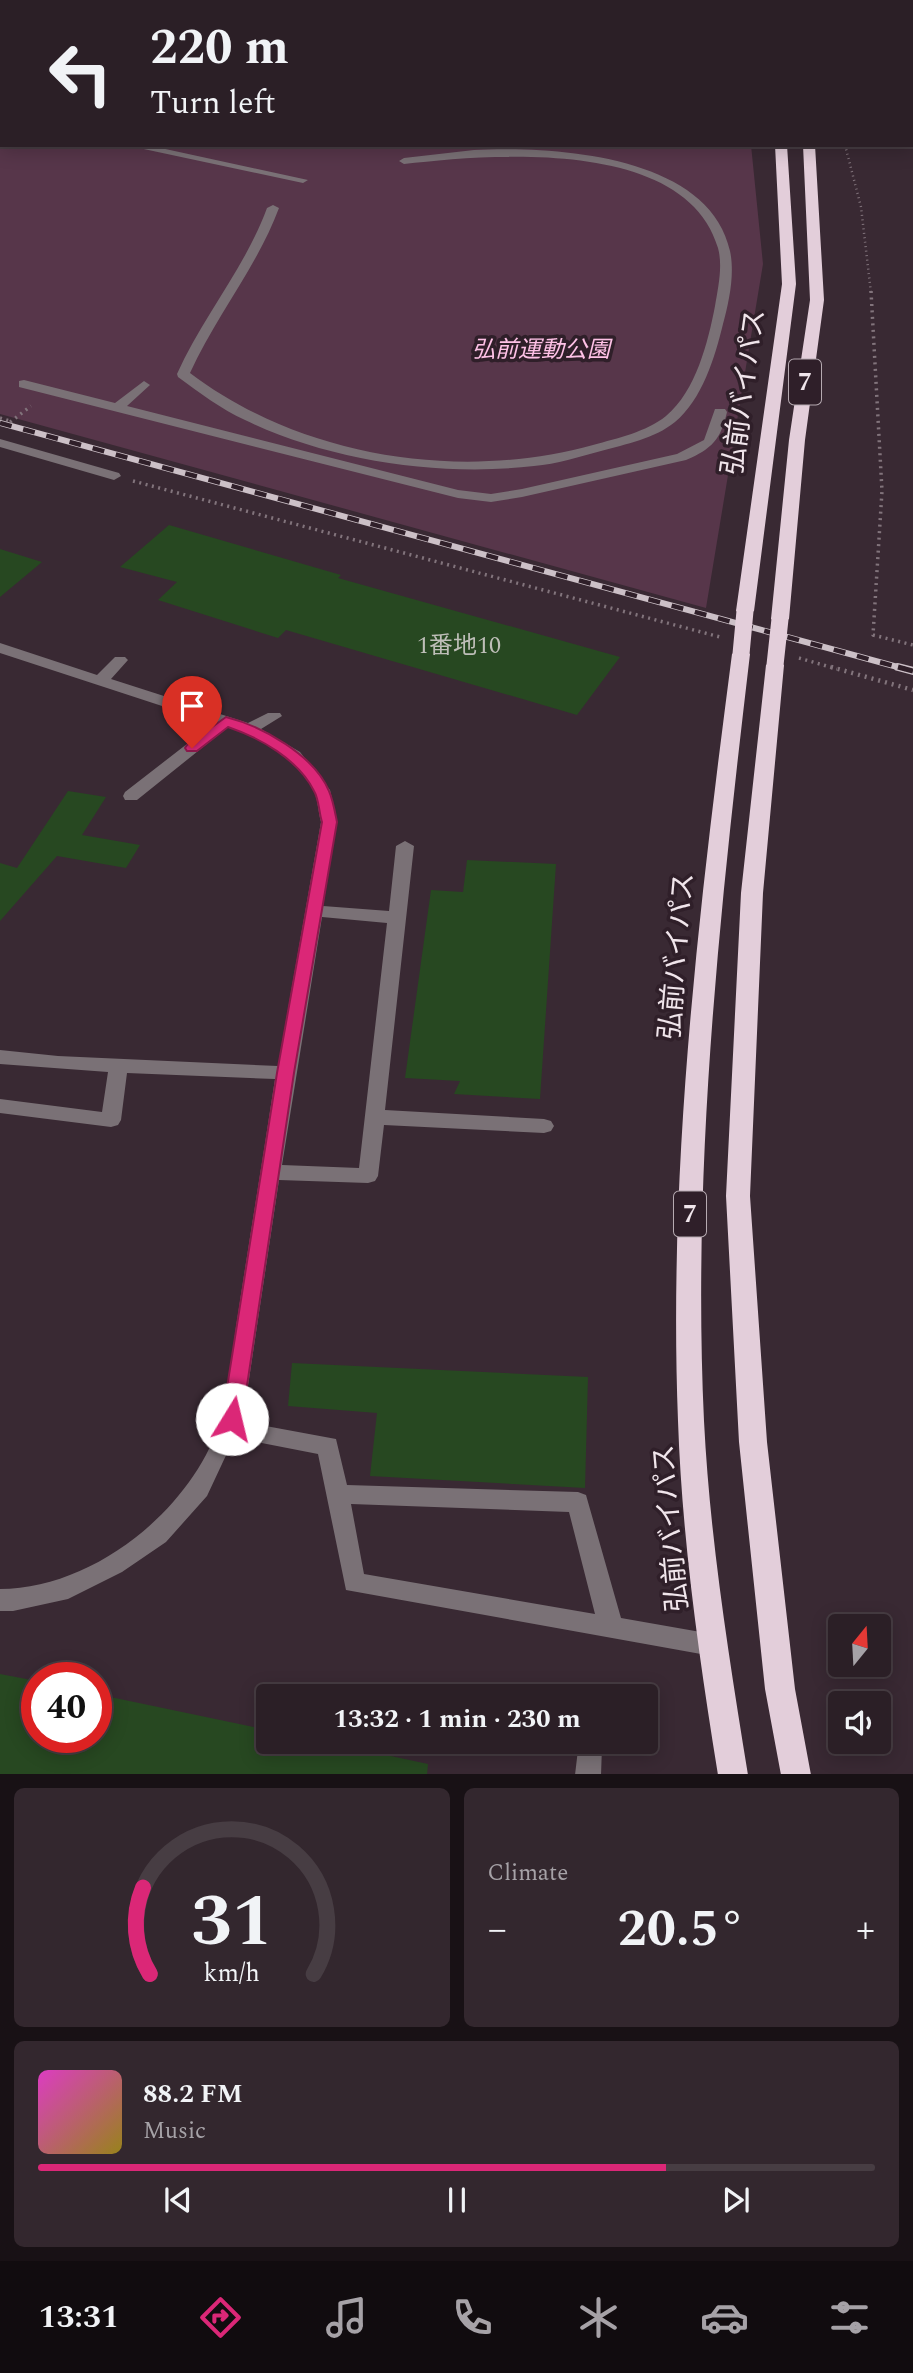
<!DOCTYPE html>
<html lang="en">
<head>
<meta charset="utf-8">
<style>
	body { margin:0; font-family:Spectral,"Noto Sans JP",serif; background:#33272e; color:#f1f3f6; height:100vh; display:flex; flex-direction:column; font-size:26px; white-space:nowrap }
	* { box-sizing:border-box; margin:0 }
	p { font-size:23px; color:#a6a2a7 }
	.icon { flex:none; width:38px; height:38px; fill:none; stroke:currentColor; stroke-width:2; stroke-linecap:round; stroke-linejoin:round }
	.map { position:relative; height:1774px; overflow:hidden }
	.sheet { display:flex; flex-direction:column; gap:14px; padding:14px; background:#181115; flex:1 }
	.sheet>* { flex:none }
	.banner { position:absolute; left:0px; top:0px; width:914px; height:147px; box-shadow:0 4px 18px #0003,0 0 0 2px #473d43; background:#2b1f26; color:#f1f3f6; overflow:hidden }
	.needle { width:46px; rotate:18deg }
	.controls { position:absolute; left:828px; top:1614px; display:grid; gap:14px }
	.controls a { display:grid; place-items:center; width:63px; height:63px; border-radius:7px; background:#2b1f26; box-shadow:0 4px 18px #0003,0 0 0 2px #473d43; font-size:35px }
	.speed { position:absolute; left:21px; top:1662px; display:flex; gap:14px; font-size:35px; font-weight:700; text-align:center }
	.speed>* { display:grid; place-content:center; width:91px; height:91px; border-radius:50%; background:#2b1f26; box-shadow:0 4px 18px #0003,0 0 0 2px #473d43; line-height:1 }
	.speed .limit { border:10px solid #d22; background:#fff; color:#111 }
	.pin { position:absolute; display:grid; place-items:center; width:60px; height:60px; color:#fff; margin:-72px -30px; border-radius:50% 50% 50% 0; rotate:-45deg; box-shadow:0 0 7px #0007 }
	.pin .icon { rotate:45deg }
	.me { position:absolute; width:77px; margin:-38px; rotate:9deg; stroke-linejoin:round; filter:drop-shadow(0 0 5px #0008) }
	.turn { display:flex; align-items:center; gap:24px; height:147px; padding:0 35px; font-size:32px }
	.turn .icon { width:91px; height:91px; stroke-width:2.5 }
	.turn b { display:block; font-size:49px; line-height:60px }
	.big { font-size:52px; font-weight:700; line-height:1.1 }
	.sheet .tile { flex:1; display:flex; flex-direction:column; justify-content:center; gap:10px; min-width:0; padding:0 24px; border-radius:10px; background:#33272e }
	.sheet .dial { align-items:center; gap:0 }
	.dial svg { height:182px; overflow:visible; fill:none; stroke:#473d43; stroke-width:7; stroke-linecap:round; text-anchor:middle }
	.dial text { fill:#f1f3f6; stroke:none }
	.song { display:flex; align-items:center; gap:21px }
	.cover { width:84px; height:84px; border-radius:10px; background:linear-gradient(135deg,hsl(310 70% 55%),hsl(50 70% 35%)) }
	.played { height:7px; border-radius:4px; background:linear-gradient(90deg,#db2777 75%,#473d43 75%) }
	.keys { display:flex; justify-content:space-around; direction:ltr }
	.heat { display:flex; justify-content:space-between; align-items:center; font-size:38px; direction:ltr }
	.sheet .tiles { flex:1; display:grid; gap:14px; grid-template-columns:1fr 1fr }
	.tile:last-child { grid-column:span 2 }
	.trip { position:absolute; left:256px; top:1684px; width:402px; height:70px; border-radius:7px; background:#2b1f26; box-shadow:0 4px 18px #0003,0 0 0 2px #473d43; font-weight:700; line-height:70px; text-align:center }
	.tabs { display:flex; height:112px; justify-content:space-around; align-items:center; background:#110c0f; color:#a6a2a7 }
	.tabs .icon { width:49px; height:49px }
	.tabs .current { color:#db2777 }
	.tabs b { font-size:32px; color:#f1f3f6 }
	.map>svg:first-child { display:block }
	.green { fill:#57364a }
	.building { fill:#274821 }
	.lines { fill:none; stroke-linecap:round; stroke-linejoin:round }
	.path-far2 { stroke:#82747c; stroke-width:2.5; stroke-dasharray:1 3.5; stroke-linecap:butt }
	.path-far1 { stroke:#82747c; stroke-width:3.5; stroke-dasharray:2 4.5; stroke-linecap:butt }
	.path { stroke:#82747c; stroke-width:4.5; stroke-dasharray:2 5; stroke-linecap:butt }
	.minor { fill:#7a7176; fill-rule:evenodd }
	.highway { fill:#e3ceda; fill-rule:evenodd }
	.rail-far1-casing { stroke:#ccc0c7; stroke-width:6 }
	.rail-casing { stroke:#ccc0c7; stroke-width:8 }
	.rail-far1 { stroke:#2f1f29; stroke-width:4.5; stroke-dasharray:12; stroke-linecap:butt }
	.rail { stroke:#2f1f29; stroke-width:5; stroke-dasharray:16; stroke-linecap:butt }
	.highway-bridge { stroke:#e3ceda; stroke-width:17 }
	.route { fill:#db2777; stroke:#8e194d; stroke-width:2 }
	.labels { text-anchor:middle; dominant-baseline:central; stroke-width:7; stroke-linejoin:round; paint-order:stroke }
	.far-park-label { font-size:23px; font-style:italic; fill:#fec1e6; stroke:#2f1f29 }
	.number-label { font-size:24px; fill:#bebeb8 }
	.shield { fill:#2f1f29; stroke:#b6aab1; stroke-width:2 }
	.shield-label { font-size:26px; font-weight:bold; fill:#f0e5eb }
	.street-label { font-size:28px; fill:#f0e5eb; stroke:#2f1f29 }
</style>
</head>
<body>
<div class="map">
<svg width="913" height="1775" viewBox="0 0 913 1775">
	<rect width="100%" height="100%" fill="#392933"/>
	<path class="green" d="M0,0H698L699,2H2V145H751L763,264L706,608L0,414Z"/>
	<path class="building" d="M169,525L341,575L338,578L620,657L577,715L286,630L278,638L158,600L177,582L120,567Z
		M0,549L42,562L0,597Z
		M68,791L106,797L82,835L140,845L126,868L57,856L0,921V863L17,868Z
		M467,860L556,864L540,1099L454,1094L460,1081L405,1078L431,890L463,892Z
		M292,1363L588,1377L585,1488L370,1476L377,1413L288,1406Z
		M0,1674L37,1681V1738H96V1694L268,1730V1741H321L428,1764L427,1775H0Z"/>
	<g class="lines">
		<path class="path-far2" d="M109,0L118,2
			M400,2L403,0
			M420,2L423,0
			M845,145L861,207L871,293"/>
		<path class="path-far1" d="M871,291L882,491L873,635L913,645
			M0,418L10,421
			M5,426L31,406
			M133,481L720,637
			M799,658L837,669"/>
		<path class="path" d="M831,667L913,690"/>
		<path class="minor" d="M176,0H193L195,2H178Z
			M638,0H648L636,2Z
			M0,41L2,42V48L0,47Z
			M0,101H2V109H0Z
			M0,125H2L0,132Z
			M125,145H147L308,180L303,183Z
			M474,150C552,146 709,154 730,251C735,274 729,302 723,324C715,357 702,400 675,422C654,439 626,444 601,451C579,457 557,464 534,466C441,477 329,461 245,420C221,409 200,393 178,377L177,374C203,316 245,268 267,208L273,205L279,208C257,267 216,316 190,373C301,457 459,482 593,445C618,438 646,432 666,416C696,391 708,342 715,306C718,288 723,266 718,248C686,137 491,154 404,164L399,161L404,158Z
			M24,380L115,403L144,381L150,385L127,406L458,490L491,494L522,489L677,454L704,440L715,409H725L727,412C721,439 712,449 686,460L522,497L491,502L458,498L19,387V381Z
			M0,439L119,473L121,476L114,480L0,447Z
			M0,643L97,675L115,657H125L128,660L111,679L248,723L268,713H280L282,716L261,729L300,752L330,790L337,822L323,906L389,911L396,846L405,841L414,846L385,1110L544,1119L551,1121L554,1126L551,1131L544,1133L384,1125L378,1176L375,1181L368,1183L279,1180L243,1419L207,1496L166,1542L122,1572L68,1599L13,1611H0V1589C94,1589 194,1508 221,1419C231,1386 232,1348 238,1314C250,1236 263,1158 275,1079L127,1073L121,1120L118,1125L111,1127L0,1113V1099L102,1112L108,1072L0,1064V1050L58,1056L278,1066L321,822C318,812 318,798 313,789C295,758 261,738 228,727L137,800H125L123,796L125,792L214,723L0,653ZM322,917L387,923L359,1168L282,1165Z
			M255,1424L336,1439L347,1485L578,1492L586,1495L621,1618L712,1634L721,1637L724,1645L721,1653L712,1656L346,1590L318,1454L247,1440L244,1433L247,1426ZM351,1504L569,1512L595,1614L364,1574Z
			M579,1741H599L602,1747L601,1775H575Z"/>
		<path class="highway" d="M701,0H713V2H702Z
			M723,0H735V2H724Z
			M743,0H755V2H744Z
			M764,0H776V2H764Z
			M775,145H787L796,284L754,611L745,616L736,611L782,284Z
			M803,145H815L824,300L805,440L789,619L780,624L771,619L789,440L810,300Z
			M741,648L750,654C720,908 692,1164 704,1421C710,1540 729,1657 748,1775H718C699,1657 682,1539 678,1421C668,1164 699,908 732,654Z
			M775,659L784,665L763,893L750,1196L767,1442L795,1689L811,1775H781L765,1689L739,1442L726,1196L741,893L766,665Z"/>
		<defs>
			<path id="rail-far1" d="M0,423L905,669"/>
			<path id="rail" d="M898,667L913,671"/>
		</defs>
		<use href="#rail-far1" class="rail-far1-casing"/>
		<use href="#rail" class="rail-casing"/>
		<use href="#rail-far1" class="rail-far1"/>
		<use href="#rail" class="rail"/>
		<path class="highway-bridge" d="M741,654L745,611
			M775,665L780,619"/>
	</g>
	<path class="route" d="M226,717C262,726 314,755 329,791C333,800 335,812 337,822L294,1073L242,1419L239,1425L232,1428L225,1425L222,1419L277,1073L322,822C319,813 319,799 314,791C298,759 260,738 228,727L197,751H187L185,748L187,745Z"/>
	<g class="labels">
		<g class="far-park-label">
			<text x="541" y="350">弘前運動公園</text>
		</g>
		<g class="number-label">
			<text x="459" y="646">1番地10</text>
		</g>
		<g class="shield">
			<rect x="789" y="359.5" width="32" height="45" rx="5"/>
			<rect x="674" y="1191.5" width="32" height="45" rx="5"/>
		</g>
		<g class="shield-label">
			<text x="805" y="382">7</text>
			<text x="690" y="1214">7</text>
		</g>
		<g class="street-label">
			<text transform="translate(744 392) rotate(-82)">弘前バイパス</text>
			<text transform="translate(677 956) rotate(-85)">弘前バイパス</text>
			<text transform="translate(671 1528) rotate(-95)">弘前バイパス</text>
		</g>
	</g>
</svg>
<div class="controls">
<a><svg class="needle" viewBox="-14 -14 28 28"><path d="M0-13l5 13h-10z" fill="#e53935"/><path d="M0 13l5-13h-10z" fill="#a6a2a7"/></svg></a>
<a><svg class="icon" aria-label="sound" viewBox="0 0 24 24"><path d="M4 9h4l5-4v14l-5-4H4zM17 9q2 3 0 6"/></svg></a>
</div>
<div class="speed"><div class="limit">40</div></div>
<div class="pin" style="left:192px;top:748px;background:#d93025"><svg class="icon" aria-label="arrive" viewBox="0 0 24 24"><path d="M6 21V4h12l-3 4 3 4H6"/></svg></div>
<svg class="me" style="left:232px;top:1419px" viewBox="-20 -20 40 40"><circle r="19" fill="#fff"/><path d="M0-13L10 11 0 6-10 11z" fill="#db2777"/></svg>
<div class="trip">13:32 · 1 min · 230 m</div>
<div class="banner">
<div class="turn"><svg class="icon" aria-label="left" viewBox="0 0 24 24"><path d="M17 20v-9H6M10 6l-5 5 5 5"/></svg><div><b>220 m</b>Turn left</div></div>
</div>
</div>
<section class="sheet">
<div class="tiles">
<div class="tile dial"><svg viewBox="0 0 100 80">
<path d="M14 69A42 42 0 1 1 86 69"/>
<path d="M14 69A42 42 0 0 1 11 31" stroke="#db2777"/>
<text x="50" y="56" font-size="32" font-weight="700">31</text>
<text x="50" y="72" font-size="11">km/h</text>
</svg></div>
<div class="tile"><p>Climate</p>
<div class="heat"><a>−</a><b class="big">20.5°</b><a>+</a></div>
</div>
<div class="tile">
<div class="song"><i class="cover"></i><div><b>88.2 FM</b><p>Music</p></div></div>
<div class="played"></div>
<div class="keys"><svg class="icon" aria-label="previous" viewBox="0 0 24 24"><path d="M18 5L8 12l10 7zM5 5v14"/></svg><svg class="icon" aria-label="pause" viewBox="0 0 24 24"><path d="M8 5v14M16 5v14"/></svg><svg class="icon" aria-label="next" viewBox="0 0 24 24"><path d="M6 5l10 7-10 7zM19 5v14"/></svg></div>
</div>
</div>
</section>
<nav class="tabs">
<b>13:31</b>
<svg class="icon current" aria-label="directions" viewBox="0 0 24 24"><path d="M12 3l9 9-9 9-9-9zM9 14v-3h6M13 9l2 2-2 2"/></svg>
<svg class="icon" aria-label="music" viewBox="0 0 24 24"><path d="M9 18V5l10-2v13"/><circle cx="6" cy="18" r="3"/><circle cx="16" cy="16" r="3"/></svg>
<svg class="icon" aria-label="phone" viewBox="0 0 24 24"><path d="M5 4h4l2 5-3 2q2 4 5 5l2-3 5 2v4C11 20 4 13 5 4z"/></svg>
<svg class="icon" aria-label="climate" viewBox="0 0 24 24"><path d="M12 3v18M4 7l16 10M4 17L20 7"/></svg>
<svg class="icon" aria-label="car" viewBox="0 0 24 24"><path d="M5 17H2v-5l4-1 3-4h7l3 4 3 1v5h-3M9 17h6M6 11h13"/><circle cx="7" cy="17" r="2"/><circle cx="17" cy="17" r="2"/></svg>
<svg class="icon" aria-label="filters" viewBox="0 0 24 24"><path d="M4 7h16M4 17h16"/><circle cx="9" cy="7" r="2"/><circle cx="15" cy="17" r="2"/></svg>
</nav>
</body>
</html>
